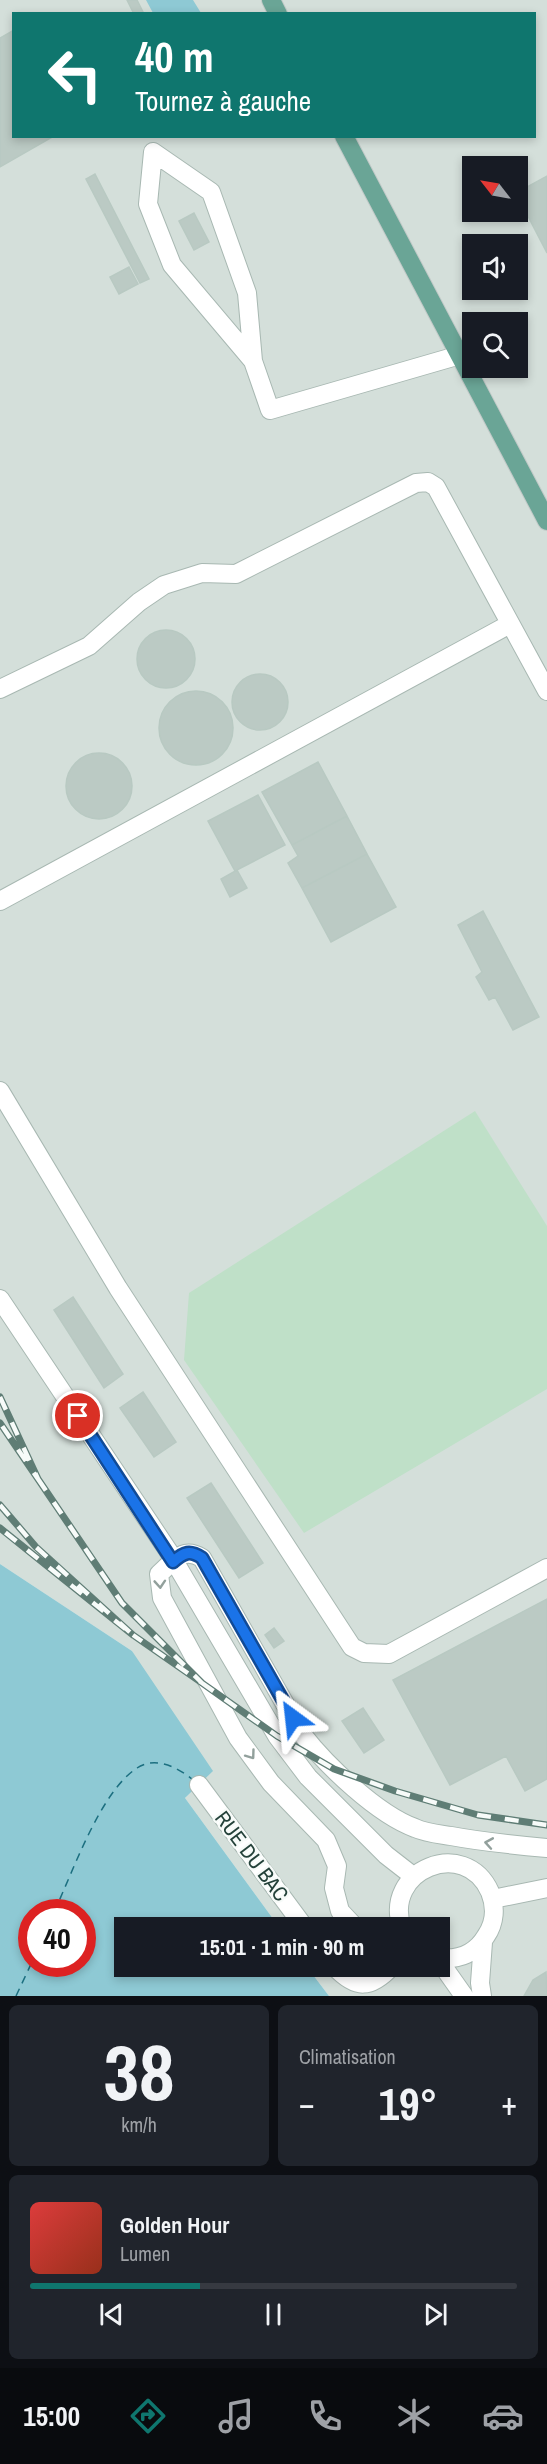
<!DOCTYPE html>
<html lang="fr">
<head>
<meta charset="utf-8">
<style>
	body { margin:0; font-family:"Archivo Narrow",sans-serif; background:#20242c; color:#f1f3f6; height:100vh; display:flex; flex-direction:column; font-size:22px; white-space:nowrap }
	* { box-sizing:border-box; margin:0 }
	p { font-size:20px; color:#9ea1a6 }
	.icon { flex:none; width:33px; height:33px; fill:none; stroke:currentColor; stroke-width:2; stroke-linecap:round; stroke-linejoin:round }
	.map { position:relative; height:1996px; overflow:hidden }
	.side { display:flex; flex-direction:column; gap:9px; padding:9px; background:#0d0f14; flex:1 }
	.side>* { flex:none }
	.top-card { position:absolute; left:12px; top:12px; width:524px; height:126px; border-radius:0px; box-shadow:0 3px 9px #0003; background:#0f766e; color:#fff; overflow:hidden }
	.needle { width:39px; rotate:301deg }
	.controls { position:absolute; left:462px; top:156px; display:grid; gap:12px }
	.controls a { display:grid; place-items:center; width:66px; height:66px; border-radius:0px; background:#171b24; box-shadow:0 3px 9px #0003; font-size:30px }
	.speed { position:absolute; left:18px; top:1899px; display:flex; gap:12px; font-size:30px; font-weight:700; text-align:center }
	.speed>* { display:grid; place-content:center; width:78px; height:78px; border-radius:50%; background:#171b24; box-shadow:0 3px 9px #0003; line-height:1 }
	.speed .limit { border:9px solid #d22; background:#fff; color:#111 }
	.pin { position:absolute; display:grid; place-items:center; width:51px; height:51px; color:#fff; margin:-26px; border:3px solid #fff; border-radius:50%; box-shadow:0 2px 6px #0007 }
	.me { position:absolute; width:66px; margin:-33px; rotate:330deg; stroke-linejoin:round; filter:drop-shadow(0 0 4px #0008) }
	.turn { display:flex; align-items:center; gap:21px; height:126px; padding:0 24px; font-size:27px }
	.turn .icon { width:78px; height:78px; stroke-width:2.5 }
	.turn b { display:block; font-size:42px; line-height:51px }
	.big { font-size:45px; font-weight:700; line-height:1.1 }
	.side .tile { flex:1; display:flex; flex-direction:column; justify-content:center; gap:9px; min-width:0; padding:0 21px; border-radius:9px; background:#20242c }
	.side .dial { align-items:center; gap:0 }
	.dial b { font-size:78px; line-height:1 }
	.song { display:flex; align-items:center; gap:18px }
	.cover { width:72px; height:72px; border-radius:9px; background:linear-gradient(135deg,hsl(0 70% 55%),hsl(10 70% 35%)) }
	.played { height:6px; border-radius:3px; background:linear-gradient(90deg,#0f766e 35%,#363941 35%) }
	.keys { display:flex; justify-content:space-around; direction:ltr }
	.heat { display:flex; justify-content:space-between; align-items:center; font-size:33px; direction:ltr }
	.side .tiles { flex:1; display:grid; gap:9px; grid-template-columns:1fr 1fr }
	.tile:last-child { grid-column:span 2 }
	.trip { position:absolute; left:114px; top:1917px; width:336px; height:60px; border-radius:0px; background:#171b24; box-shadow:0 3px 9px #0003; font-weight:700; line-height:60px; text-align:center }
	.tabs { display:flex; height:96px; justify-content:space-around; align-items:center; background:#090b0e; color:#9ea1a6 }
	.tabs .icon { width:42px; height:42px }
	.tabs .selected { color:#0f766e }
	.tabs b { font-size:27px; color:#f1f3f6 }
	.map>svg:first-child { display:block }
	.built { fill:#d4dfda; fill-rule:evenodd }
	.green { fill:#bfe0c8 }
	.water { fill:#8ec9d4; fill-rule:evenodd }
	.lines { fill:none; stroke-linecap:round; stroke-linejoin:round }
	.ferry { stroke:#1c6f80; stroke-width:1.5; stroke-dasharray:8 6; stroke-linecap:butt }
	.building { fill:#bbcac4; stroke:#b8c9c2; stroke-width:1.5 }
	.minor-casing { stroke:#a8b8b2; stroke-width:20 }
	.major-casing { stroke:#c2cac8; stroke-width:20 }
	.minor { stroke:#fff; stroke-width:18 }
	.major { stroke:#6aa596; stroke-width:18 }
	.rail-casing { stroke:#5f7d75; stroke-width:7 }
	.rail { stroke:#f7fbf9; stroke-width:4.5; stroke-dasharray:14; stroke-linecap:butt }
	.oneway { stroke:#92a09c }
	.route-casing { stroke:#114b97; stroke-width:15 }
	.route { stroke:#1a73e8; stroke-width:10 }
	.labels { text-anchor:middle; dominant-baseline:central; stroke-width:4.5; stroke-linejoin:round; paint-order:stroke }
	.street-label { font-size:21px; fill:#24423a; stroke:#f7fbf9 }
</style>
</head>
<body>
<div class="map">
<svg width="547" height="1996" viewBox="0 0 547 1996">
	<rect width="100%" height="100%" fill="#e6efeb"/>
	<path class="built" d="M0,0H547V1996H329L307,1967L440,1966V1928L279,1927L185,1798L199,1785L132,1651L0,1564ZM14,14H534V136H14ZM472,166H518V212H472ZM472,244H518V290H472ZM472,322H518V368H472Z"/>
	<path class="green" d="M475,1111L547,1226V1389L304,1533L184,1360L189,1293Z"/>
	<path class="water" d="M146,0H193L201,13H153Z
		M0,1564L132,1651L213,1771L185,1798L279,1927L124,1928V1966L307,1967L329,1996H0ZM32,1912H82V1964H32Z"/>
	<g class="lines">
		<path class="ferry" d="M54,1912C73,1872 100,1792 137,1768C155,1756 177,1767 192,1779
			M16,1996L32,1962"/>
	</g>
	<path class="building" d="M127,0H137L144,14H134Z
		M14,30V136H54L0,167V38Z
		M95,174L149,279L140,283L86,179Z
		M547,176V253L518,197V192Z
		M194,213L209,242L194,250L179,221Z
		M129,267L138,284L119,294L110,277Z
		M137 659a29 29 0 1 1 58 0a29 29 0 1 1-58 0Z
		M232 702a28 28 0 1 1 56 0a28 28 0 1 1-56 0Z
		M159 728a37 37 0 1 1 74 0a37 37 0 1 1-74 0Z
		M66 786a33 33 0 1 1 66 0a33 33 0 1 1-66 0Z
		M318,762L347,816L292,845L262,792Z
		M258,795L285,845L235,871L208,821Z
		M347,816L367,854L302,888L288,863L298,856L292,845Z
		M367,854L396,907L331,942L302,888Z
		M237,870L247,888L230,897L221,879Z
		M483,911L539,1017L513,1030L495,997L489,1000L476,977L482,972L458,925Z
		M73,1297L123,1374L104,1388L54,1310Z
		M143,1392L176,1442L154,1457L120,1408Z
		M211,1483L263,1563L239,1578L187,1498Z
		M547,1599V1779L525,1791L506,1756L450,1785L393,1680Z
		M274,1628L284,1641L274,1648L265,1635Z
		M363,1708L384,1740L364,1753L342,1721Z
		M546,1972L547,1996H524L533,1980Z"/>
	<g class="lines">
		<defs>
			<path id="minor" d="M253,361L172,265L148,204L153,152L211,192L247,293L253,361L270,410L460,355
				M0,689L89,646L139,602L164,585L202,573L236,574L416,483L428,482L436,487L547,691
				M0,901L510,624
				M0,1091L118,1288L352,1647L364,1653L389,1654L547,1568
				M0,1299L169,1552L277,1736L308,1777L386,1855L413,1876
				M199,1785L305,1928
				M493,1899L547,1888
				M356,1928L340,1911L334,1888L337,1866L326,1840L271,1783L238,1738L162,1598L159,1574C174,1561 182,1546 202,1558L302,1734C327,1766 377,1814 415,1828C426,1833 439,1834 451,1836C483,1842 514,1845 547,1848
				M402,1928C382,1870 465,1836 490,1892C496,1907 495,1923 486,1936C476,1953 459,1960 440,1958
				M440,1962L464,1996
				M334,1966C356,1990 371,1989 392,1966
				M482,1996L480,1983L483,1942"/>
			<path id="major" d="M271,0L278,14
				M344,136L547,521"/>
		</defs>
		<use href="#minor" class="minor-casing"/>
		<use href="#major" class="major-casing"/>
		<use href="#minor" class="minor"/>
		<use href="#major" class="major"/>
		<defs>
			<path id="rail" d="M0,1397L38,1479L0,1423
				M38,1479L122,1603L202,1683L133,1635
				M0,1505L36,1547L133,1635L0,1528
				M202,1683L277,1736L334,1769L395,1791L478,1815L547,1825"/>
		</defs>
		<use href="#rail" class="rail-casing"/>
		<use href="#rail" class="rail"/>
	</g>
	<defs><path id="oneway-chevron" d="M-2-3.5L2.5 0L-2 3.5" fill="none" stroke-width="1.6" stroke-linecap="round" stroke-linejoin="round" transform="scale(1.5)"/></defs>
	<g class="oneway">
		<use href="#oneway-chevron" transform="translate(160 1584) rotate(86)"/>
		<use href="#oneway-chevron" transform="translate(251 1755) rotate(54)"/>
		<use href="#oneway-chevron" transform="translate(489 1843) rotate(-170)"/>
	</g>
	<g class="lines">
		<defs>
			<path id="route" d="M78,1416L173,1562C184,1552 190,1550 202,1558L293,1718"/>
		</defs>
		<use href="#route" class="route-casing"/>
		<use href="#route" class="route"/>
	</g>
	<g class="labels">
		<g class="street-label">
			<text transform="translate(252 1856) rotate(53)">RUE DU BAC</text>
		</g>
	</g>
</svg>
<div class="controls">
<a><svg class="needle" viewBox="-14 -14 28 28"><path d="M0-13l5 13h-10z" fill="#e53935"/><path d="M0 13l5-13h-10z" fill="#9ea1a6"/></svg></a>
<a><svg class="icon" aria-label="sound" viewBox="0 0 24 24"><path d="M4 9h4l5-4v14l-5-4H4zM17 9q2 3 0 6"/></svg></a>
<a><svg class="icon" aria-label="search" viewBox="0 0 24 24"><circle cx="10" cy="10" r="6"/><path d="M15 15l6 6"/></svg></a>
</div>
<div class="speed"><div class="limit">40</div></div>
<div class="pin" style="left:78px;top:1416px;background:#d93025"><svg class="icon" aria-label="arrive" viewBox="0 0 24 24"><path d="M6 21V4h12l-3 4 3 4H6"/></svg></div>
<svg class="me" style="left:293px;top:1718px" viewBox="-20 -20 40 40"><path d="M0-17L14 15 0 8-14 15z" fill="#1a73e8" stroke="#fff" stroke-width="4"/></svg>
<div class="trip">15:01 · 1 min · 90 m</div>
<div class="top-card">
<div class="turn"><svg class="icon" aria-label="left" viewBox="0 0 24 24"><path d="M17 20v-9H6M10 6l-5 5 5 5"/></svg><div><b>40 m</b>Tournez à gauche</div></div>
</div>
</div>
<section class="side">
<div class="tiles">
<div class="tile dial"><b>38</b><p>km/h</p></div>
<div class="tile"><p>Climatisation</p>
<div class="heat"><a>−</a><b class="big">19°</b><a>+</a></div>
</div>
<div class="tile">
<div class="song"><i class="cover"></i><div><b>Golden Hour</b><p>Lumen</p></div></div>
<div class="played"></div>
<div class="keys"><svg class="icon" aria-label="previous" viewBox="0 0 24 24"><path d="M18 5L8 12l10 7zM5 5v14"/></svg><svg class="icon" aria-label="pause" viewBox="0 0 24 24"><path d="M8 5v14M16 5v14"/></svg><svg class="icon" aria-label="next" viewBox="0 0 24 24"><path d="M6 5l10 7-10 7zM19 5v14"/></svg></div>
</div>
</div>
</section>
<nav class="tabs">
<b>15:00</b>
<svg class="icon selected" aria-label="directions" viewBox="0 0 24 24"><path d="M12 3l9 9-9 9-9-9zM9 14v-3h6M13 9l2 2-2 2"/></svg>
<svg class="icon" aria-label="music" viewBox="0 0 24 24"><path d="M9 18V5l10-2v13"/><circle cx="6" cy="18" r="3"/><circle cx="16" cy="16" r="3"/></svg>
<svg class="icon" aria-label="phone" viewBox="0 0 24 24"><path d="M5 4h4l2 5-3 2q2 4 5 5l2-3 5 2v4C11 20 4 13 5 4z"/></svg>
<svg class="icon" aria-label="climate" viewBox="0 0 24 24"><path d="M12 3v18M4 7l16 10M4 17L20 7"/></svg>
<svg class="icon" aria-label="car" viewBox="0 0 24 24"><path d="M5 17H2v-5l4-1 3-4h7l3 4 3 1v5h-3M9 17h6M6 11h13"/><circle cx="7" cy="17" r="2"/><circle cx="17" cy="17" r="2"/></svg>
</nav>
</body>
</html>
